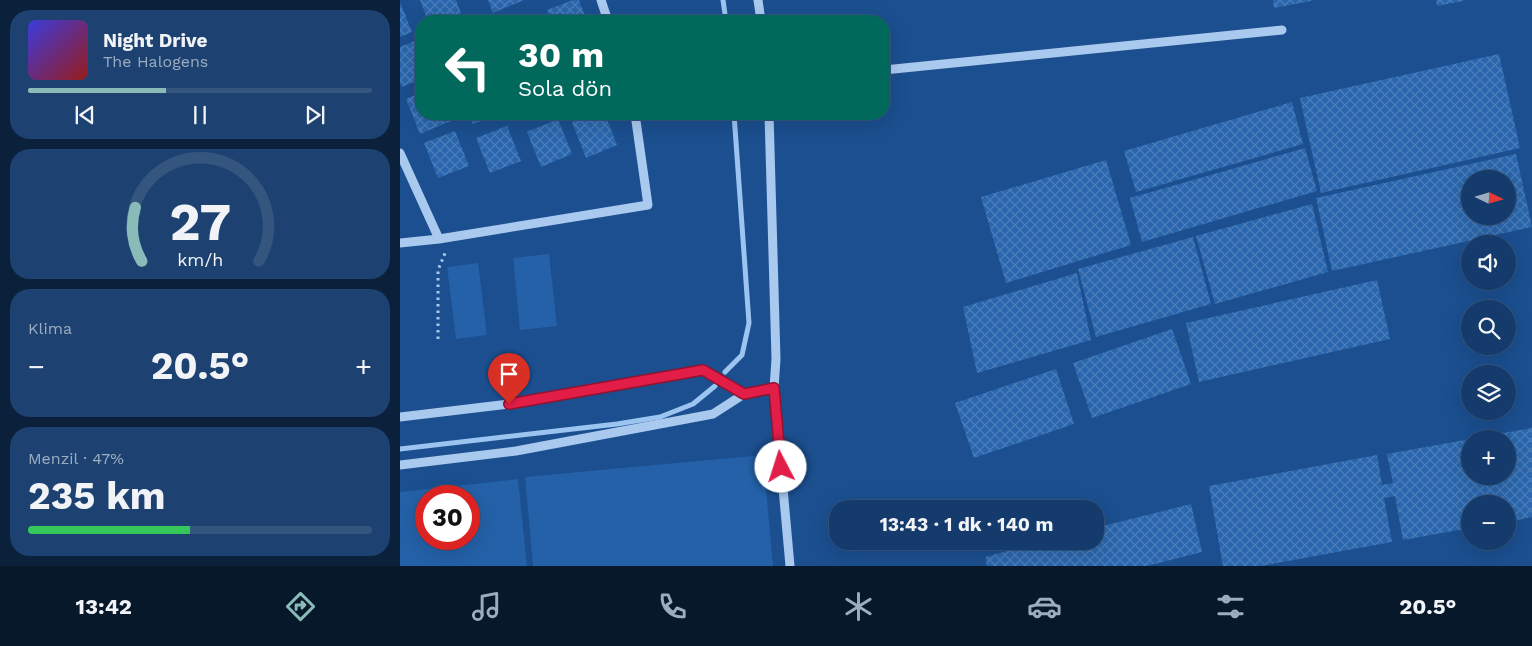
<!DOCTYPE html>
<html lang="tr">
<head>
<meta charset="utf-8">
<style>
	body { margin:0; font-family:"Work Sans",sans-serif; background:#1d4271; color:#f1f3f6; height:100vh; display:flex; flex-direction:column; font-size:19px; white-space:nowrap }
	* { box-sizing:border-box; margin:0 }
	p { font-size:16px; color:#9dadc1 }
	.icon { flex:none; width:28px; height:28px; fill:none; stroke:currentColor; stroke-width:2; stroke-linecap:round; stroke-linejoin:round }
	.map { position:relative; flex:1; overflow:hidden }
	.details { display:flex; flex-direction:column; gap:10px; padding:10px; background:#0b203b; width:400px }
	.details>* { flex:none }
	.hud { position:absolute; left:15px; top:15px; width:475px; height:105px; border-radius:20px; box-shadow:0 5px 20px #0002,0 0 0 1px #33557e; background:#00695c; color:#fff; overflow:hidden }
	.needle { width:32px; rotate:95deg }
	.tools { position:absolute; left:1061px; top:170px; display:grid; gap:10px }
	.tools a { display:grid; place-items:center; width:55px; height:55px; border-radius:50%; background:#143b6b; box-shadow:0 5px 20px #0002,0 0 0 1px #33557e; font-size:25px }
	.speed { position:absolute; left:15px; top:485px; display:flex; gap:10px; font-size:25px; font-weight:700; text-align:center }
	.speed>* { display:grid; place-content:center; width:65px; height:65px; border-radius:50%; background:#143b6b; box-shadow:0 5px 20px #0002,0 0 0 1px #33557e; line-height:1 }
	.speed .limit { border:8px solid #d22; background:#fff; color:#111 }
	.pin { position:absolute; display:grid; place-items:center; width:42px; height:42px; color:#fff; margin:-51px -21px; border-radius:50% 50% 50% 0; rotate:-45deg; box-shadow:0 0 5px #0007 }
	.pin .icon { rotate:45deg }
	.me { position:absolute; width:55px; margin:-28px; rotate:355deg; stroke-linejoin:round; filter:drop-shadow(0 0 4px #0008) }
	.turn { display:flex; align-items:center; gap:18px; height:105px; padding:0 20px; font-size:22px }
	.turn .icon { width:65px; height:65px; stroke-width:2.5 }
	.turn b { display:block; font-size:35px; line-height:42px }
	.big { font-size:38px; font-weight:700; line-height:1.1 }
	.details .widget { flex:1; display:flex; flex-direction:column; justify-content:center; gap:8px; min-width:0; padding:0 18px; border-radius:20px; background:#1d4271 }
	.details .dial { align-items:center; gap:0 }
	.dial svg { height:130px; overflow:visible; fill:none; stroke:#33557e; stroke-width:7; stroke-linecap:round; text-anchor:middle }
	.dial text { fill:#f1f3f6; stroke:none }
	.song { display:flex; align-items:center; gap:15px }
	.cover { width:60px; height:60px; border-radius:8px; background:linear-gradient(135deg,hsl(240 70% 55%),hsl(0 70% 35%)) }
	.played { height:5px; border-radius:2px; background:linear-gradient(90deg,#8bbbb9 40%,#33557e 40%) }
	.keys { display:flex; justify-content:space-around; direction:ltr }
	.heat { display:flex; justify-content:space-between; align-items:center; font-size:28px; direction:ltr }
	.charge { height:8px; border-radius:4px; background:linear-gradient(90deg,#34c759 47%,#33557e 0) }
	.trip { position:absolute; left:429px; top:500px; width:275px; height:50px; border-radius:20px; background:#143b6b; box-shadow:0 5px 20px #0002,0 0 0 1px #33557e; font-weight:700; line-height:50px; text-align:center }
	.dock { display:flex; height:80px; justify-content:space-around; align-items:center; background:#08182b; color:#9dadc1 }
	.dock .icon { width:35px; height:35px }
	.dock .active { color:#8bbbb9 }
	.dock b { font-size:22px; color:#f1f3f6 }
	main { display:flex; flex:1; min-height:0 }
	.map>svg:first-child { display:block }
	.green { fill:#2461a8; fill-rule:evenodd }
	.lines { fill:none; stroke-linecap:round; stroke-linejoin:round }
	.stream { stroke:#9cc4f0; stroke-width:5 }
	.building { fill:url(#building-cross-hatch); fill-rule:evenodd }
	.path { stroke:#a9c9ee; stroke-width:3; stroke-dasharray:2.5 4; stroke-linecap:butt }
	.minor { stroke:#a9c9ee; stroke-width:9 }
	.route-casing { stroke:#92132f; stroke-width:12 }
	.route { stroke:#e11d48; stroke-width:9 }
</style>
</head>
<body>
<main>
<section class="details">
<div class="widget">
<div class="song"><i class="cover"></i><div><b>Night Drive</b><p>The Halogens</p></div></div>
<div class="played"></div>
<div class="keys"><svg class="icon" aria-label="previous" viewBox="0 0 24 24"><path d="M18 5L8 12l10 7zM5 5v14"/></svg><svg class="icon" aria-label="pause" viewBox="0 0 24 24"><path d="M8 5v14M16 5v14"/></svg><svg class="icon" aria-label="next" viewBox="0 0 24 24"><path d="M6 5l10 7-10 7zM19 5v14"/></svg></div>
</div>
<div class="widget dial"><svg viewBox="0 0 100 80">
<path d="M14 69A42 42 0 1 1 86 69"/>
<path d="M14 69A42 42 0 0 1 10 36" stroke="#8bbbb9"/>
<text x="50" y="56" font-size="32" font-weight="700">27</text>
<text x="50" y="72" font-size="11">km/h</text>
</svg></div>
<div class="widget"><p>Klima</p>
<div class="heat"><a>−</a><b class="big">20.5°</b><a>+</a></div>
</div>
<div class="widget"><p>Menzil · 47%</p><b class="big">235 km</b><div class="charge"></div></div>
</section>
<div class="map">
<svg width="1132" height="566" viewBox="0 0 1132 566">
	<defs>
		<pattern id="building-cross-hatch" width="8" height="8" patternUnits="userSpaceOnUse" patternTransform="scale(1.25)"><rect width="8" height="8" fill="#2a66ad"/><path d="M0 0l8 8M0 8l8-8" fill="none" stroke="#4a7db9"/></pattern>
	</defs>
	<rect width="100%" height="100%" fill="#1b4f8f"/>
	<path class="green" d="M149,254L157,326L120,330L113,258Z
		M78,263L87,335L56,339L47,267Z
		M363,455L373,566H133L125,477Z
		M118,479L127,566H0V492ZM26,496H69V539H26Z"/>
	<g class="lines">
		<path class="stream" d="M323,0L326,21
			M325,372L342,355L349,323L334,114
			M0,449L217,424L260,417L293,404L315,386"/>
	</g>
	<path class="building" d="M20,0H56L62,16L49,21H28Z
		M88,0H124L93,13Z
		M173,0H179L187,21H152L147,10Z
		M873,0H911V1L874,8Z
		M1036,0H1063V1L1037,6Z
		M0,2L12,32L0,37Z
		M19,39L21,45V79L2,87L0,83V47Z
		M1099,54L1120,148L921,193L900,98Z
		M21,92V114H48L51,121L20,134L6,99Z
		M892,102L903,144L736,192L724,151Z
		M68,114H98L73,124Z
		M193,114H205L217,145L186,158L172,122Z
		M158,119L172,154L141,167L127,132Z
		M107,126L121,161L90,173L76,138Z
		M55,131L69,166L38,178L24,143Z
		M905,148L917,191L742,242L730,198Z
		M1116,154L1132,227L932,271L916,198ZM1070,179H1108V216H1070Z
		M706,160L731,245L606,283L581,197Z
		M912,204L928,272L815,304L796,236Z
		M793,237L811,304L696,337L678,269Z
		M677,273L691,340L577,373L563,307Z
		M977,280L990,339L799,382L786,323Z
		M772,329L791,384L692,418L673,363Z
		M656,369L674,424L574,458L555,403Z
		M1132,428V517L1108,522V504H1070V528L1003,540L995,496L984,498L992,542L861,566H823L809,486L977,455L982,485L993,483L987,454L1070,439V476H1108V439L1075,438Z
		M791,504L802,552L747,566H587L585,557L645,541H695V528Z"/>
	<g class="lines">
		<path class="path" d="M38,339V270L46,251"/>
		<path class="minor" d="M201,0L208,21
			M358,0L361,21
			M484,70L882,30
			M369,114L376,359L374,388
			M0,153L39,239
			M0,243L39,239L248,205L235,114
			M0,417L109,404L303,370L344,394L374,388L390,566
			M0,465L116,451L313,414L344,394"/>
	</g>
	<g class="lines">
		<defs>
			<path id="route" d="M109,404L303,370L344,394L374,388L381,467"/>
		</defs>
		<use href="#route" class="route-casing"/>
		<use href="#route" class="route"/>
	</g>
</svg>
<div class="tools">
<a><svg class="needle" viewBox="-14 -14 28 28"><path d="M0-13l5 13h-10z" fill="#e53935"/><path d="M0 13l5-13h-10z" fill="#9dadc1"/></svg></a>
<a><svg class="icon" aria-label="sound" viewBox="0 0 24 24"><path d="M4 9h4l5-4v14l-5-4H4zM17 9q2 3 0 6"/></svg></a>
<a><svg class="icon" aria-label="search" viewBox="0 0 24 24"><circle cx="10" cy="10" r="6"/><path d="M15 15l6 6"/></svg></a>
<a><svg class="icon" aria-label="layers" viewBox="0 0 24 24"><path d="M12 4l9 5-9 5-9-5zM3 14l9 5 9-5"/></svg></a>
<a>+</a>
<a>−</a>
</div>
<div class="speed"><div class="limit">30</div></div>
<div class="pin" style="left:109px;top:404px;background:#d93025"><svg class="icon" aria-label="arrive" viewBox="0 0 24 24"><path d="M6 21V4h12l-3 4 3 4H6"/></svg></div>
<svg class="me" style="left:381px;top:467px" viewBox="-20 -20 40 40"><circle r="19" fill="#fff"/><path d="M0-13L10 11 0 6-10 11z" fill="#e11d48"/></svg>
<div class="trip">13:43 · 1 dk · 140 m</div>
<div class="hud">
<div class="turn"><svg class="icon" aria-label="left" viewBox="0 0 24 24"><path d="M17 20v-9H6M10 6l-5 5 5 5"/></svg><div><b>30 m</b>Sola dön</div></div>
</div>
</div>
</main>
<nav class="dock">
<b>13:42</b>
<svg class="icon active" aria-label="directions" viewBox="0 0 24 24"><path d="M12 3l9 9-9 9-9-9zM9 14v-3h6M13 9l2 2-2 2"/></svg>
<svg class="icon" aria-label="music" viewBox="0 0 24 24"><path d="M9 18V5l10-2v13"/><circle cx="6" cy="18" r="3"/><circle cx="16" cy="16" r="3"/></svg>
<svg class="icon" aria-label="phone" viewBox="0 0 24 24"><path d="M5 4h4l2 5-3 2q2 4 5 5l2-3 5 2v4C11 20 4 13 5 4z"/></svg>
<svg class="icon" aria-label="climate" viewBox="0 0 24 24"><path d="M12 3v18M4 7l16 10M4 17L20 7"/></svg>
<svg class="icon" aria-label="car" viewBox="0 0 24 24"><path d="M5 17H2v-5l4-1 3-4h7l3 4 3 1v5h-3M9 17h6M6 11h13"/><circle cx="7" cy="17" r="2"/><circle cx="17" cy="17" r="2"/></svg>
<svg class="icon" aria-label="filters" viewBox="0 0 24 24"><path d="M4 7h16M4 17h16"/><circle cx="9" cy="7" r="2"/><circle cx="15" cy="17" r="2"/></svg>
<b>20.5°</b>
</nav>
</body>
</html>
